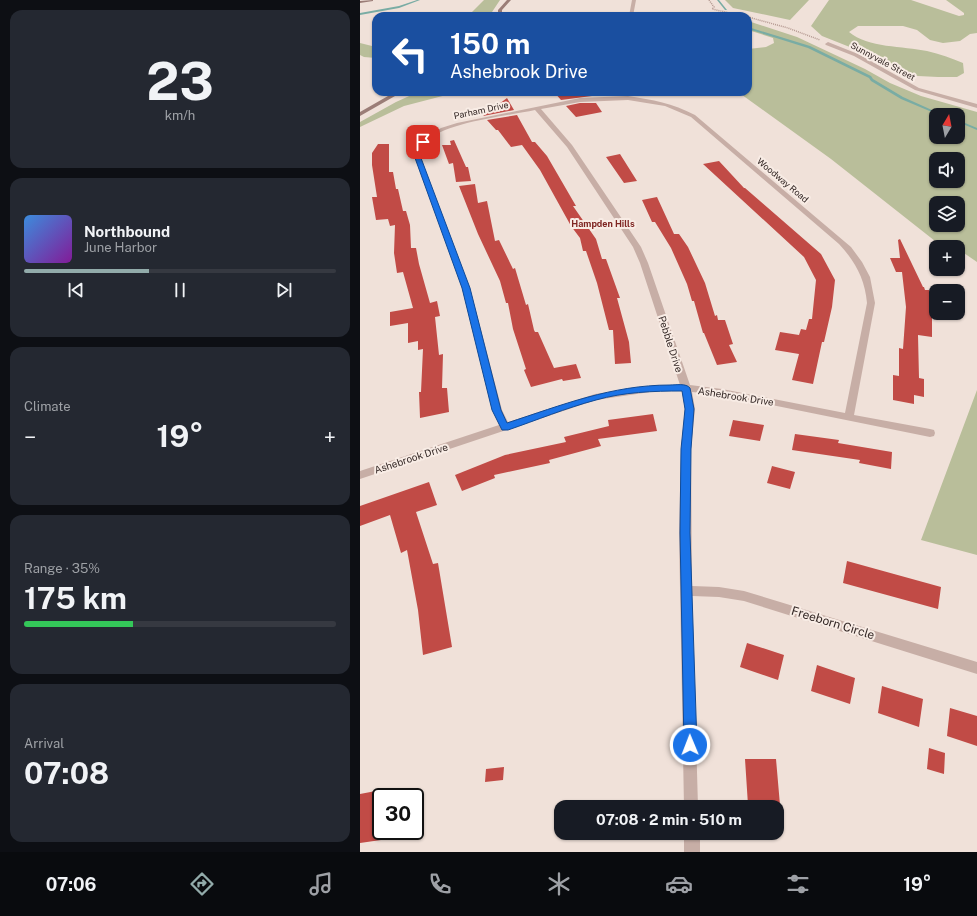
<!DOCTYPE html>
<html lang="en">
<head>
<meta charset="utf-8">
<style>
	body { margin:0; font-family:"Public Sans",sans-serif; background:#242831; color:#f1f3f6; height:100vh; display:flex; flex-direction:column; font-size:15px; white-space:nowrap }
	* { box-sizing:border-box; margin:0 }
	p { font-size:13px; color:#9ea1a6 }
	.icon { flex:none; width:22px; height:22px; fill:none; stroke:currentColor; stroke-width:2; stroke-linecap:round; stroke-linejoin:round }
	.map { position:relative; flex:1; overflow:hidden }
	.panel { display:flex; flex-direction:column; gap:10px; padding:10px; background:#0d0f14; width:360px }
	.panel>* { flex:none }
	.hud { position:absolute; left:12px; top:12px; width:380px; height:84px; border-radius:12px; box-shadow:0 1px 3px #0004; background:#1a4fa0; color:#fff; overflow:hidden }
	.needle { width:26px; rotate:10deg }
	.controls { position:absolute; left:569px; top:108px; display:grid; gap:8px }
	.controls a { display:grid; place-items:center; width:36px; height:36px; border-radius:8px; background:#171b24; box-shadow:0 1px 3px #0004; font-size:20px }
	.speed { position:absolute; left:12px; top:788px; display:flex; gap:8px; font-size:20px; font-weight:700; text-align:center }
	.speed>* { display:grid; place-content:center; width:52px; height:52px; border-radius:50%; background:#171b24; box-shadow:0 1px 3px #0004; line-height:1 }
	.speed .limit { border:2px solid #111; border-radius:6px; background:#fff; color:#111 }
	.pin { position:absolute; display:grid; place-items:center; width:34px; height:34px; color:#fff; margin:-17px; border-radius:8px; box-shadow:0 2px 6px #0006 }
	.me { position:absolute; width:44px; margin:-22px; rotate:359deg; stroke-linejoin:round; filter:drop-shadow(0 0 3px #0008) }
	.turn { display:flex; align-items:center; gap:14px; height:84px; padding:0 12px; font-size:18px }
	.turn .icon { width:52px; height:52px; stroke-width:2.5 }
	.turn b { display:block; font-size:28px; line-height:34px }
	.big { font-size:30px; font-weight:700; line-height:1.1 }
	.panel .card { flex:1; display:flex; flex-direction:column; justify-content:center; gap:6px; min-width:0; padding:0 14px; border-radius:12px; background:#242831 }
	.panel .dial { align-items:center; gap:0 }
	.dial b { font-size:52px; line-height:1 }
	.song { display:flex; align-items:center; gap:12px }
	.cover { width:48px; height:48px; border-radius:6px; background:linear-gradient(135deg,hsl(210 70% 55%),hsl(290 70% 35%)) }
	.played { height:4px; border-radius:2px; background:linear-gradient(90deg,#92abaa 40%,#363941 40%) }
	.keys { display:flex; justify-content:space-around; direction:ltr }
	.heat { display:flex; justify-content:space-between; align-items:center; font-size:22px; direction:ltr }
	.charge { height:6px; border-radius:3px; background:linear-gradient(90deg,#34c759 35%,#363941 0) }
	.trip { position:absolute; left:194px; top:800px; width:230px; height:40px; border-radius:12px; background:#171b24; box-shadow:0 1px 3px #0004; font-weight:700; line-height:40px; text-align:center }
	.menu { display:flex; height:64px; justify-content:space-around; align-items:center; background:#090b0e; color:#9ea1a6 }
	.menu .icon { width:28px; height:28px }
	.menu .active { color:#92abaa }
	.menu b { font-size:18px; color:#f1f3f6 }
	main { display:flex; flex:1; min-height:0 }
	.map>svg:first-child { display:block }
	.green { fill:#b9be9a; fill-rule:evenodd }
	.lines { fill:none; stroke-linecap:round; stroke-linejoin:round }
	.stream { fill:#79aca4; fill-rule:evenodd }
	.building { fill:#c14b46 }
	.path { stroke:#b39890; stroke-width:1.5; stroke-dasharray:1 1; stroke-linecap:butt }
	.street { fill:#c7aea6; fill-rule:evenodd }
	.secondary { fill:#9b7d77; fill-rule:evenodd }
	.route { fill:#1a73e8; stroke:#114b97 }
	.labels { text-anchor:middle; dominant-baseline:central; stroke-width:4; stroke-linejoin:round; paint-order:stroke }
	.far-street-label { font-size:9px; fill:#342826; stroke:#f8ece5 }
	.far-neighbourhood-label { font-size:9px; font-weight:bold; fill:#7f2623; stroke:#f8ece5 }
	.street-label { font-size:10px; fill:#342826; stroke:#f8ece5 }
	.near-street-label { font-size:12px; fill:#342826; stroke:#f8ece5 }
</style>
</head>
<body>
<main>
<section class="panel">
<div class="card dial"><b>23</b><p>km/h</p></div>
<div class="card">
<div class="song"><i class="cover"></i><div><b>Northbound</b><p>June Harbor</p></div></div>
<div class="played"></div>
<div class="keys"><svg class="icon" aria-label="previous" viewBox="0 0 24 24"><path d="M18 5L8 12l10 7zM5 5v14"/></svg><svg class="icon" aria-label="pause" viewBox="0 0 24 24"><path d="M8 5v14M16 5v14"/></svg><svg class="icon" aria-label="next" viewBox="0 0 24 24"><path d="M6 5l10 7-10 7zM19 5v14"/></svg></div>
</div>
<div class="card"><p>Climate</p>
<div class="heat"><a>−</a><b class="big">19°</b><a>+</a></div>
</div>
<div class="card"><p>Range · 35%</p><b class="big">175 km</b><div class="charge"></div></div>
<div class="card"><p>Arrival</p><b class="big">07:08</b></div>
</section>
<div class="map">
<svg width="617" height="852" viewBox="0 0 617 852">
	<rect width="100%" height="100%" fill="#f0e1d9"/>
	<path class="green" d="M124,0H140L132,12V16H108Z
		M365,0H449L430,20L373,8Z
		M469,0H551L599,16L604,15V13L586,0H617V33L610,34L600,41L583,43L570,40L557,30L543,26H498L489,32C508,48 543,46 567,51C580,54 591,58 603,63L604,73L597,77H578L558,76L538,71L520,59L462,36L451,26Z
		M388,21L437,37L505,69L530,83L561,96L617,112V262L598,249V247L575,241L471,159L378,92H388V49L406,47L414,43L413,38L388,30ZM576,115H598V137H576ZM576,159H598V181H576ZM576,203H598V225H576Z
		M0,43L16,47V58L4,57L0,55Z
		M58,92H98L44,106L0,127V122L36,102Z
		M617,390V555L561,540Z"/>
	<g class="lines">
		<path class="stream" d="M57,0H60L39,8L0,15V13L39,6Z
			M357,0H359L367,10H365Z
			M388,27L450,46L511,76L513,79L543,97L583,115H579L541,99L511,81L509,78L448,48L388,29Z
			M598,120L617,128V130L598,122Z"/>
	</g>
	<path class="building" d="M194,92H230L232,96L201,100Z
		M147,98L154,110L123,116Z
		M220,103H236L242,112L216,117L206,106Z
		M157,115L172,142H175L187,156L216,206H213L236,239L242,259H246L260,298H257L269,342L271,363L255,364L253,330H249L237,283L226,251H223L220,238L211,226L180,170L162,145L151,147L138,130H136L127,120Z
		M94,140L106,167H108L111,181L96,182L93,163L89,164L82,145H91L90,141Z
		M18,144H29V172H33L36,189H38L43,211H46L50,225L51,248H56L59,264L70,303L77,301L80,316L75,317L79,355L83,354L82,388H87L89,412L60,418L59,392H61L63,349L58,350V341L48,343V323L30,326V312L53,308L43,272L37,273L34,253L35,225L30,226L28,219L16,220L12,197H17L12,165V153Z
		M260,154L277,181L264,183L246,157Z
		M359,161L384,188H385L461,254L475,280L472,307L464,342H462L453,384L432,380L439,354L415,350L420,332L439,335L441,329L446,330L449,319H452L456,280L444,257L343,164Z
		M115,184L118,203L127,201L135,241L139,240L153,269L155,268L166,305L168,304L174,330L175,332H178L194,368L216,364L221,378L203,381L202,379L171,387L164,370L166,369L153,329L148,303H146L140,281L118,234L99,186Z
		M297,197L314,234H319L328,247L345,283L355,316L357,315L358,320H365L373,344L369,345L377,362L357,365L344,333H343L334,301H332L327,284L311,248L295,222H292L282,200Z
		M540,239L563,287H564L565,290H569L572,314V337L558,335L559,378L564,379V397L554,395V404L533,400V375L539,376V348L543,349L546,307L542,272H536L530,258H540L538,240Z
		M293,414L297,431L238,439L241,446L189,460L190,463L134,475L135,478L102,491L95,475L145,455L206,442L204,437L249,426L248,420Z
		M373,420L404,425L400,441L369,436Z
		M435,434L479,440L478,443L532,452L531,469L499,463L500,460L432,450Z
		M412,466L435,472L430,489L407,483Z
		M69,482L77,505L56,512L73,564L78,563L92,647L63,655L58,610L47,550L41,553L30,515L0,526V506Z
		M487,561L581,587L578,609L483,583Z
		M387,643L424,655L418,680L380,667Z
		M457,665L495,678L490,704L451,691Z
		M522,686L563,699L559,727L518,713Z
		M590,708L617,716V746L587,736Z
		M569,748L585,753L584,774L567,769Z
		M385,759H416L420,805H388Z
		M144,767L143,780L125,782L126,769Z
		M21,790V840L0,843V794Z"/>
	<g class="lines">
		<path class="path" d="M349,0L354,7L352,9L383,16
			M388,17L428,28L460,40"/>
		<path class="street" d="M272,0H276L273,16H269Z
			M468,42L498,54L559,88L617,104V108L555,90L494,56L466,45L465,44Z
			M268,96C293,100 312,103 335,115L491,247L502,262L510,277L515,303L494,415L570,429L574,430L575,433L574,436L570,437L362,395L332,392L335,409L331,449L332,586L359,587L384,591L617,662V674L384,601L359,597L332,596L338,807H324L319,533L321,449L325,409L322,391H297L236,400L0,479V471L139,425L132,410L102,288L55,158V150L59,142L65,137L81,128L97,123L220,98ZM268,100L305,106L331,117L479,244C495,261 505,279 507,303L485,413L362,389L330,385L288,263L281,247L212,145L181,109L220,102ZM175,110L207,147L273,247L280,263L320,385H297L235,394L148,422L142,410L110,288L61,158C61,152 62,148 65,143C83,122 148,116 175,110Z
			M324,833H340V852H324Z"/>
		<path class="secondary" d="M13,0V1L0,3V1Z
			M147,0H151L142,10V16H138V10Z
			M35,92H42L0,116V112Z"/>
	</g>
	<path class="route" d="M61,141L66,142L60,152L61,158L110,288L141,410L147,423C202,405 252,385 310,385C316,385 326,383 330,388L334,409L331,449L330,533L337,745L335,750L330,752L326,750L324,745L320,533L321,449L325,409L322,391C293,391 264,392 236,400C206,408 177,420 148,430H142L132,410L102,288L55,158L54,152Z"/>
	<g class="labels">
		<g class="far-street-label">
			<text transform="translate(523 61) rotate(28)">Sunnyvale Street</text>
			<text transform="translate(121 110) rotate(-12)">Parham Drive</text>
			<text transform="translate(423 180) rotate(40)">Woodway Road</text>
		</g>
		<g class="far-neighbourhood-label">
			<text x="243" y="223">Hampden Hills</text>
		</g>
		<g class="street-label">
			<text transform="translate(311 344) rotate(72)">Pebble Drive</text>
			<text transform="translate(376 396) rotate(9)">Ashebrook Drive</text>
			<text transform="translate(51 458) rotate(-18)">Ashebrook Drive</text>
		</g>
		<g class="near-street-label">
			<text transform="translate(473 623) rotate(17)">Freeborn Circle</text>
		</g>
	</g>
</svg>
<div class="controls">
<a><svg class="needle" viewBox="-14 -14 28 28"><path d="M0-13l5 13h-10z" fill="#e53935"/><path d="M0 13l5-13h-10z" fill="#9ea1a6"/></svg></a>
<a><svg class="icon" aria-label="sound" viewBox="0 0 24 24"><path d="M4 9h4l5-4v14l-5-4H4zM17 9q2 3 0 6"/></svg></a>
<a><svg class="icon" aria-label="layers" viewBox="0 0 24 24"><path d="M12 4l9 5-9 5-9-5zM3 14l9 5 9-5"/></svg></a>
<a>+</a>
<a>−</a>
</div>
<div class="speed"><div class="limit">30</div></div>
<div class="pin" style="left:63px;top:142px;background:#d93025"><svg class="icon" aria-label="arrive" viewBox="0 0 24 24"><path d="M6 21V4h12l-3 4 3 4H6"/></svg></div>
<svg class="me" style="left:330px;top:745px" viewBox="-20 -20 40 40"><circle r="17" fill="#1a73e8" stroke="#fff" stroke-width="3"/><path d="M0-11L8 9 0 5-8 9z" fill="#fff"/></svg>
<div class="trip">07:08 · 2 min · 510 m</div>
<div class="hud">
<div class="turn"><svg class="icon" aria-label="left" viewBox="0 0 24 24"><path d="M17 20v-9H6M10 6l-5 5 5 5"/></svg><div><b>150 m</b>Ashebrook Drive</div></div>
</div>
</div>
</main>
<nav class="menu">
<b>07:06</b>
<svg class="icon active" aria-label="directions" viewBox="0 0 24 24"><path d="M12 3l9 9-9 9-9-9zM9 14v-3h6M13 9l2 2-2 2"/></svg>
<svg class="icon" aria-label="music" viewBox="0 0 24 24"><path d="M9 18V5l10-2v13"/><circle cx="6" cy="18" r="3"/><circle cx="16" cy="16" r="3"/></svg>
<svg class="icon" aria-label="phone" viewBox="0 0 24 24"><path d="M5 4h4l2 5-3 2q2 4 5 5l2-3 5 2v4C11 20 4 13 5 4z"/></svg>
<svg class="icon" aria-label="climate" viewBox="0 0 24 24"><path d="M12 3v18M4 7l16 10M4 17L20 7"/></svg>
<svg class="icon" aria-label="car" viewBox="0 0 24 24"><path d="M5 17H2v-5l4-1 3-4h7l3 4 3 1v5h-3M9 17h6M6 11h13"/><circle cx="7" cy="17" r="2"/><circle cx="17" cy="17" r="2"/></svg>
<svg class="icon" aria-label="filters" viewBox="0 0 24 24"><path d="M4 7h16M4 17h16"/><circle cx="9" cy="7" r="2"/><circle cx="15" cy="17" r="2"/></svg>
<b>19°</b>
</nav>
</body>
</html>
